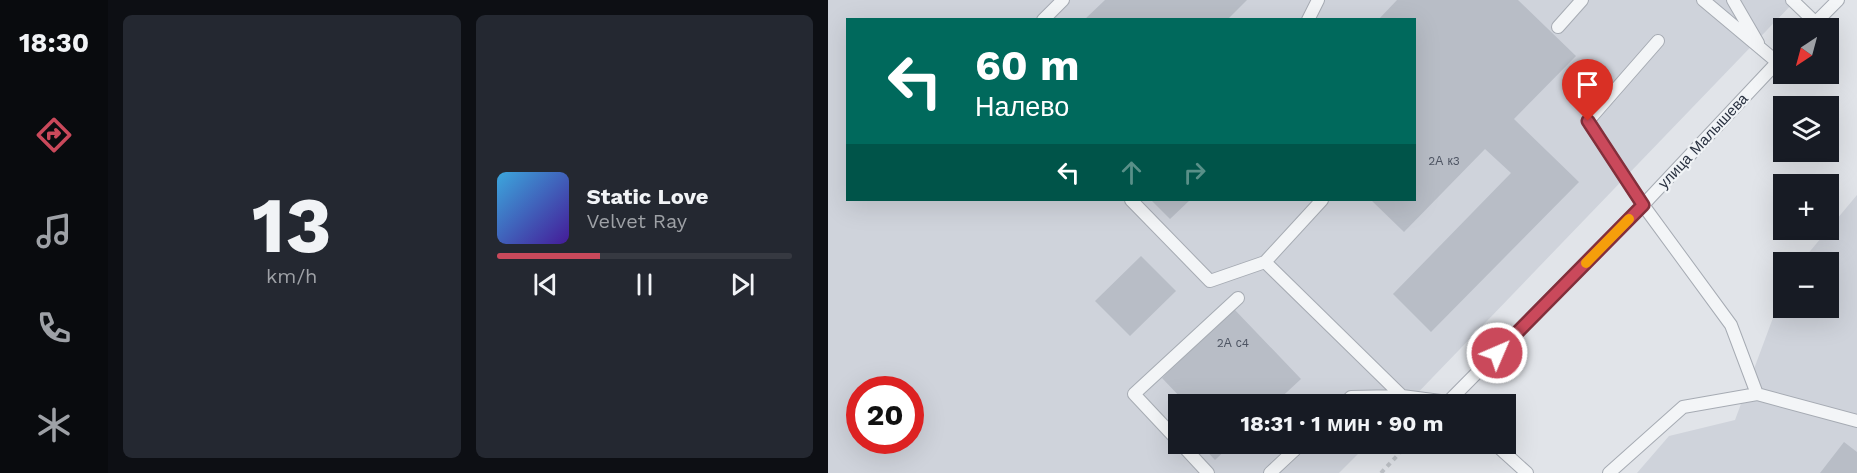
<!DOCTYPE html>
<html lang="ru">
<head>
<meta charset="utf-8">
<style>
	body { margin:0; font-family:"Work Sans",sans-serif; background:#242831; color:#f1f3f6; height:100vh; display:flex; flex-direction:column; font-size:22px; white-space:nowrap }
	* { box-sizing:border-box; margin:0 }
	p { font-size:20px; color:#9ea1a6 }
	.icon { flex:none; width:33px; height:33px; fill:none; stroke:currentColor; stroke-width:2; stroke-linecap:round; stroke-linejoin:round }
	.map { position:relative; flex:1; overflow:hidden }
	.panel { display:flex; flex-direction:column; gap:15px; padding:15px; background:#0d0f14; width:720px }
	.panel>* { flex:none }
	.top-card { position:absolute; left:18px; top:18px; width:570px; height:183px; border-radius:0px; box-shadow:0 6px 24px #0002; background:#00695c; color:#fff; overflow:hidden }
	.needle { width:39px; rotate:216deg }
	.buttons { position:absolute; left:945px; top:18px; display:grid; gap:12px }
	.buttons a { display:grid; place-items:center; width:66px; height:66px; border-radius:0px; background:#171b24; box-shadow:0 6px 24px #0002; font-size:30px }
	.speed { position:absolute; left:18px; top:376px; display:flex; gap:12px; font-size:30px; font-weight:700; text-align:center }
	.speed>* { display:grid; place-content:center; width:78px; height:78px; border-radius:50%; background:#171b24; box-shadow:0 6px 24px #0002; line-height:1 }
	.speed .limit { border:9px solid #d22; background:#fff; color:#111 }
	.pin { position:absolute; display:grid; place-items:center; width:51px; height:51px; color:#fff; margin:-62px -26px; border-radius:50% 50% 50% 0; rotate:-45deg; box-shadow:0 0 6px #0007 }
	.pin .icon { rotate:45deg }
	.me { position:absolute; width:66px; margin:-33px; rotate:45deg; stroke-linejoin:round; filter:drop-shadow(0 0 4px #0008) }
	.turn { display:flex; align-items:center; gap:21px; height:126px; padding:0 30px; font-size:27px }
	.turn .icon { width:78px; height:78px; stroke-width:2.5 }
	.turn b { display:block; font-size:42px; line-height:51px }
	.lanes { display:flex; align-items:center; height:57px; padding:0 30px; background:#0003; justify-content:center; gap:30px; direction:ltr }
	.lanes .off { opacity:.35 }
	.panel .widget { flex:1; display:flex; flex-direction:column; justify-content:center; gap:9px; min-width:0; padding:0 21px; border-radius:9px; background:#242831 }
	.panel .dial { align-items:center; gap:0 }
	.dial b { font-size:78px; line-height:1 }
	.song { display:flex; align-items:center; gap:18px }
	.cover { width:72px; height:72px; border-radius:9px; background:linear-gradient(135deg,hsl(200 70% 55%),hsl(260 70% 35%)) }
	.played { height:6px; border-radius:3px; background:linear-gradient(90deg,#ca495b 35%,#363941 35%) }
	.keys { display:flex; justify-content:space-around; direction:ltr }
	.panel .tiles { flex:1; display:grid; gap:15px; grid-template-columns:repeat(2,1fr) }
	.trip { position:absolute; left:340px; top:394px; width:348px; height:60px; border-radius:0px; background:#171b24; box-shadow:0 6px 24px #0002; font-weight:700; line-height:60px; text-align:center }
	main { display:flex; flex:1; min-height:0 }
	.tabs { display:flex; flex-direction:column; width:108px; justify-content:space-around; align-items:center; background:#090b0e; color:#9ea1a6 }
	.tabs .icon { width:42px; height:42px }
	.tabs .current { color:#ca495b }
	.tabs b { font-size:27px; color:#f1f3f6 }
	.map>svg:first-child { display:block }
	.built { fill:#cfd3db; fill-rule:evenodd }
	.building { fill:#b8bdc6 }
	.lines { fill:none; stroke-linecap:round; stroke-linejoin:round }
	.lane-casing { stroke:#a6abb3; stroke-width:14 }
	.path { stroke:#bec2c7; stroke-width:4; stroke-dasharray:4.5 4.5; stroke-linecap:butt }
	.lane { stroke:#f3f5f7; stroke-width:12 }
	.route-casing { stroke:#832f3b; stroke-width:15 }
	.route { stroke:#ca495b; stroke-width:10 }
	.slow { stroke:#f59e0b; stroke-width:10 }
	.labels { text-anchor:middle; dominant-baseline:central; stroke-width:4.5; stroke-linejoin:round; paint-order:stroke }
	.number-label { font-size:12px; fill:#4d5462 }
	.street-label { font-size:15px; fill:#293140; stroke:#f0f3f6 }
</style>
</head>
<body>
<main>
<nav class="tabs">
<b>18:30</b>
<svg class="icon current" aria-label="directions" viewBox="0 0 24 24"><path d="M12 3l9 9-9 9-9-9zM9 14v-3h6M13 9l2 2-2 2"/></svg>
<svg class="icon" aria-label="music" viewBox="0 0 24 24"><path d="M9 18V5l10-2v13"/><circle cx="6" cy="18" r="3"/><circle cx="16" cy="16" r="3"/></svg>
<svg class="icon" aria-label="phone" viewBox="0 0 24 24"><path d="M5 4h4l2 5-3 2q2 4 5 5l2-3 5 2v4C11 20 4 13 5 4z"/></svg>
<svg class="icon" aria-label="climate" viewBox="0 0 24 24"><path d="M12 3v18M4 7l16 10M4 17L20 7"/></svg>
</nav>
<section class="panel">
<div class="tiles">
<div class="widget dial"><b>13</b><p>km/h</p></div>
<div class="widget">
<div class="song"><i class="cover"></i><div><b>Static Love</b><p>Velvet Ray</p></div></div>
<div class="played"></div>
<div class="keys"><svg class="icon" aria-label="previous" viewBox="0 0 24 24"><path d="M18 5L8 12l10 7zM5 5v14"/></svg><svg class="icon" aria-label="pause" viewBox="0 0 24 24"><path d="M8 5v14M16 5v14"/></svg><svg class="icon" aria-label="next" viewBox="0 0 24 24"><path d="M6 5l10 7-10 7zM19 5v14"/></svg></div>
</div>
</div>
</section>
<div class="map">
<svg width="1029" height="473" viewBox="0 0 1029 473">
	<rect width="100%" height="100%" fill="#e1e4e9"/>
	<path class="built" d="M0,0H968L578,405H351V444H540L511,473H0ZM20,20H586V200H20ZM32,390H82V441H32Z
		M1029,195V473H809L841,436L907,420L955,291L956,308H1000V262H973Z"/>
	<path class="building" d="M277,0H419L399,20H256Z
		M569,0H690L748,56L686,119L751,182L603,332L565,294L683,173L657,149L576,232L543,200H586V20H550Z
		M323,200H362L342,219Z
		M313,256L348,291L302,336L267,301Z
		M406,309L473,379L445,405H351V421L341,411L354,399L334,378Z
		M1016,442L1029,452V473H992Z
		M372,444H404L387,460Z"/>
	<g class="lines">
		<defs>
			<path id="lane" d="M875,0L949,62
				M905,0L930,43
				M964,0L988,23
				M215,20L235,0
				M480,20L490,0
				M730,27L754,0
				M982,28L1010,0
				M830,41L760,121L815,205L903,325L929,394
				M303,200L382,281L437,262L574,396L620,402
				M437,262L494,200
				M515,405L523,397L574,396
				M623,405L620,402L815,205L956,55
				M351,442L306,394L410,298
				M353,444L380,473
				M667,444L699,473
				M442,473L473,444
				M781,473L855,407L929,394L1029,421"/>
		</defs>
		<use href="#lane" class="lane-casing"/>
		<path class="path" d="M553,473L580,444"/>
		<use href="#lane" class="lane"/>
	</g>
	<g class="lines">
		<defs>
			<path id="route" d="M669,353L815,205L760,121"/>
		</defs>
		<use href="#route" class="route-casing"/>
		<use href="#route" class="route"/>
		<path class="slow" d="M758,263L801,219"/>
	</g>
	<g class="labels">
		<g class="number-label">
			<text x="616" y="161">2А к3</text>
			<text x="405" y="343">2А с4</text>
		</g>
		<g class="street-label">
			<text transform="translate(875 141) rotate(-47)">улица Малышева</text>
		</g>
	</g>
</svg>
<div class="buttons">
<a><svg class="needle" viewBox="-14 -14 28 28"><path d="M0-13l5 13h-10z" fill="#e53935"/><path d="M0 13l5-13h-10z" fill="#9ea1a6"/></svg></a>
<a><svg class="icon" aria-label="layers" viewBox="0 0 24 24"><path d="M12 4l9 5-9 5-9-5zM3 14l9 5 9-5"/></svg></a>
<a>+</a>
<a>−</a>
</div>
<div class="speed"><div class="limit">20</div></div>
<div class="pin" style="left:760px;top:121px;background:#d93025"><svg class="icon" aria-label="arrive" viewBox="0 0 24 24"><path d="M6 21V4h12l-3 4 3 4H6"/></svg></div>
<svg class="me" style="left:669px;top:353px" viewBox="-20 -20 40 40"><circle r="17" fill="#ca495b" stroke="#fff" stroke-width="3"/><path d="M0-11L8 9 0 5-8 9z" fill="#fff"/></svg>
<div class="trip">18:31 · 1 мин · 90 m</div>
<div class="top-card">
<div class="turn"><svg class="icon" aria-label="left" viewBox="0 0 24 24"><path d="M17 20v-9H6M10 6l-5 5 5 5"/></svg><div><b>60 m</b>Налево</div></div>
<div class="lanes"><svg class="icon" aria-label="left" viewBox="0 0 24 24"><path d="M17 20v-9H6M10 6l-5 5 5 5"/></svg><svg class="icon off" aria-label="ahead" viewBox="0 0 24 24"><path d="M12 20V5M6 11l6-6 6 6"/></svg><svg class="icon off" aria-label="right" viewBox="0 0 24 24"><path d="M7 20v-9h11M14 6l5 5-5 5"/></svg></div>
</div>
</div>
</main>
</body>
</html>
